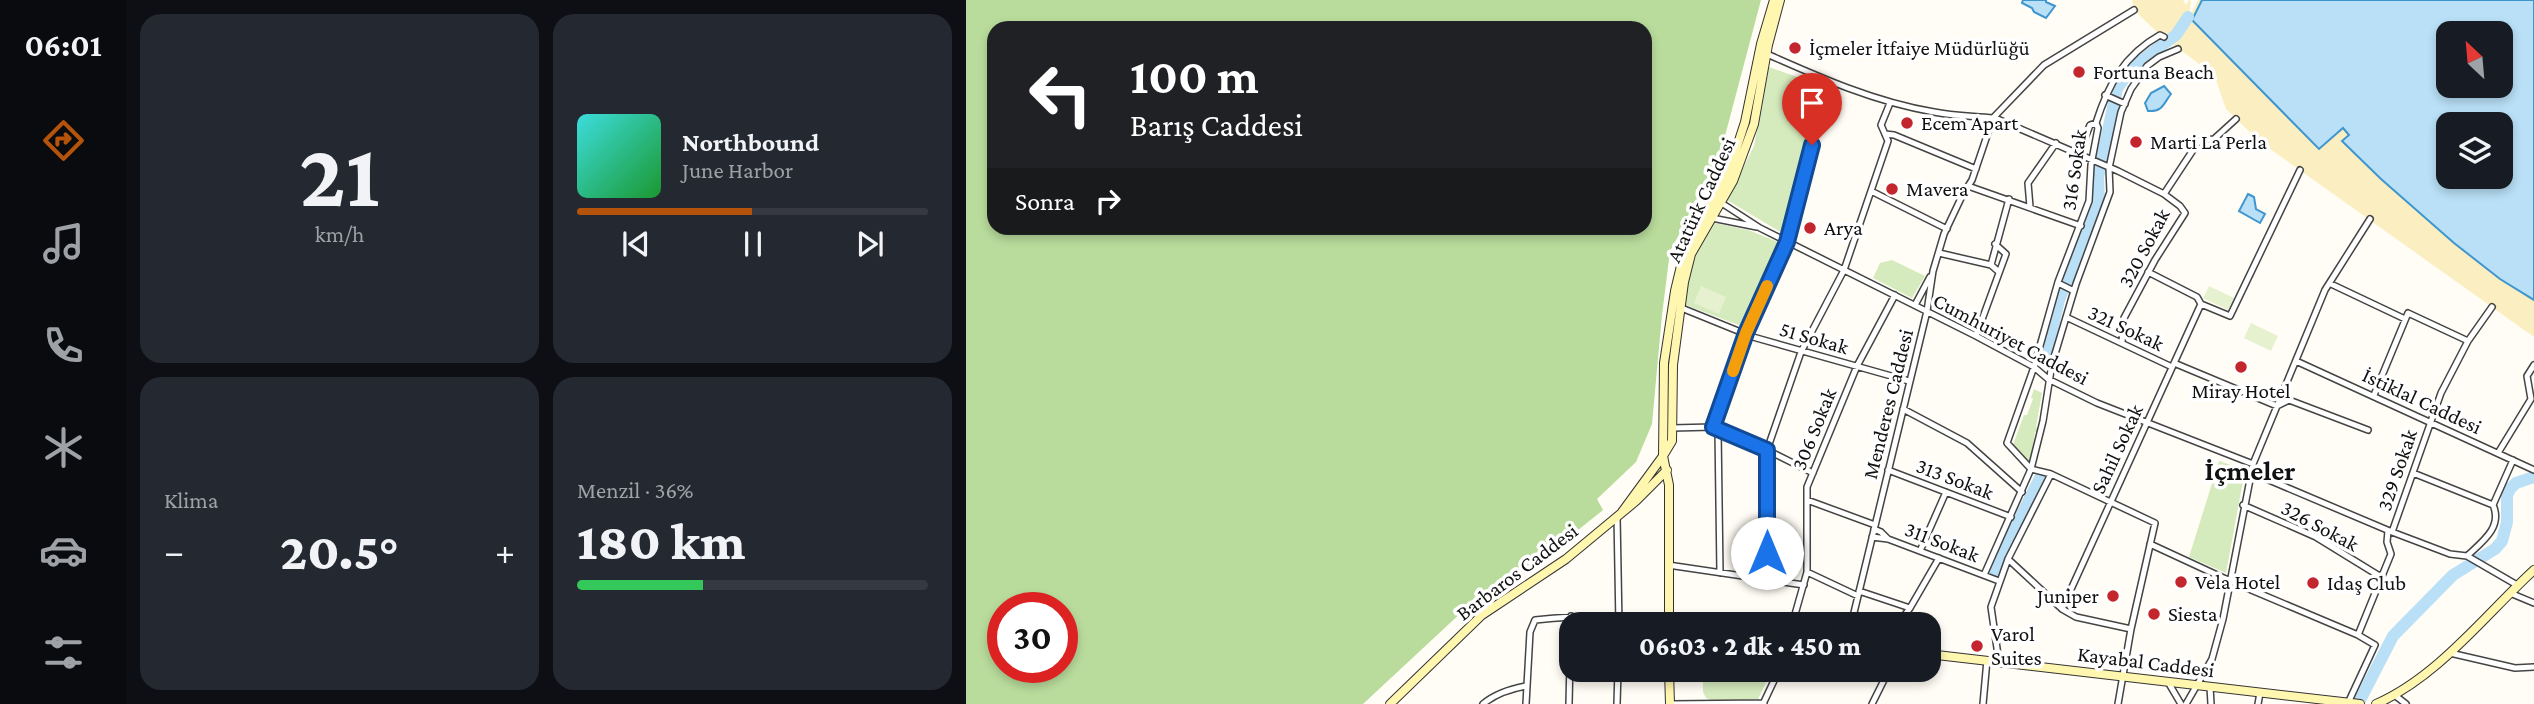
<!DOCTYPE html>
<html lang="tr">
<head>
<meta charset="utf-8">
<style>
	body { margin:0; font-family:"Crimson Pro",serif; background:#242831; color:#f1f3f6; height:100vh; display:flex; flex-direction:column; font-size:26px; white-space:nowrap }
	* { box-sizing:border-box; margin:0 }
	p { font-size:23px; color:#9ea1a6 }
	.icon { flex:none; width:38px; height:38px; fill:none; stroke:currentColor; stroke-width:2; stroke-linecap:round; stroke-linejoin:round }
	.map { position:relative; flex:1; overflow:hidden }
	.drawer { display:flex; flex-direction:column; gap:14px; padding:14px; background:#0d0f14; width:840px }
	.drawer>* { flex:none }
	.hud { position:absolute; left:21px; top:21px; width:665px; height:214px; border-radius:21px; box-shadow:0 4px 10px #0003; background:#202124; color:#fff; overflow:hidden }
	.needle { width:46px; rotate:334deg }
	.controls { position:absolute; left:1470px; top:21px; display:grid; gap:14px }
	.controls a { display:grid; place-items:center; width:77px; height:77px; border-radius:14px; background:#171b24; box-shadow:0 4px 10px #0003; font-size:35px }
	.speed { position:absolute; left:21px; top:592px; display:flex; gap:14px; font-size:35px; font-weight:700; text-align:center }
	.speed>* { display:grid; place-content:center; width:91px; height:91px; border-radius:50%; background:#171b24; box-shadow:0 4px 10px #0003; line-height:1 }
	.speed .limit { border:10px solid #d22; background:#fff; color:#111 }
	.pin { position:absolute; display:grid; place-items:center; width:60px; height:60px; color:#fff; margin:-72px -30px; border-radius:50% 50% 50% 0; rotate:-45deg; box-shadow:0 0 7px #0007 }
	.pin .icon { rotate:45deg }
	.me { position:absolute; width:77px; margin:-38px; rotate:0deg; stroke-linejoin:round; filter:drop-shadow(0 0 5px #0008) }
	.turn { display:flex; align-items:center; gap:24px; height:147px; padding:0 28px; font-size:32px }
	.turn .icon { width:91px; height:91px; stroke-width:2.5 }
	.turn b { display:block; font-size:49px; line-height:60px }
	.then { display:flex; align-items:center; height:66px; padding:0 28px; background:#0003; gap:14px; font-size:26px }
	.big { font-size:52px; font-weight:800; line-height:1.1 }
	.drawer .card { flex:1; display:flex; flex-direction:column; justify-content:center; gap:10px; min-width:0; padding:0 24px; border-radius:21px; background:#242831 }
	.drawer .dial { align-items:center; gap:0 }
	.dial b { font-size:91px; line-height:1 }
	.song { display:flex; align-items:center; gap:21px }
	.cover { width:84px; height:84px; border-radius:10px; background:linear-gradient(135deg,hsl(180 70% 55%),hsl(130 70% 35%)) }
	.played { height:7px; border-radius:4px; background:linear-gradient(90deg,#b45309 50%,#363941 50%) }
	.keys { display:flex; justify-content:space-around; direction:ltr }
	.heat { display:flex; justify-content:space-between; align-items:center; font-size:38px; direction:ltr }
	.charge { height:10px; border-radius:5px; background:linear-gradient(90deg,#34c759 36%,#363941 0) }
	.drawer .tiles { flex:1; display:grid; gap:14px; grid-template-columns:repeat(2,1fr) }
	.trip { position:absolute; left:593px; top:612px; width:382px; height:70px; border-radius:21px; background:#171b24; box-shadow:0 4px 10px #0003; font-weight:800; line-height:70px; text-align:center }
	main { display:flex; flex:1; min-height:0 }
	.menu { display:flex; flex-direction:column; width:126px; justify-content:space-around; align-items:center; background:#090b0e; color:#9ea1a6 }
	.menu .icon { width:49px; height:49px }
	.menu .current { color:#b45309 }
	.menu b { font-size:32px; color:#f1f3f6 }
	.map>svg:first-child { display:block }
	.green { fill:#d5ebbd }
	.forest { fill:#b9dc9c; fill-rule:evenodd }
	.sand { fill:#fbeec1 }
	.pitch { fill:#e6f2cf }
	.water { fill:#b9e0f7; stroke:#3f96cf; stroke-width:2; fill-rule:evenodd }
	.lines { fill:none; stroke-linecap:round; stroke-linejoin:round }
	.river { stroke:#b9e0f7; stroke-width:12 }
	.street-casing { stroke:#444; stroke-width:8 }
	.secondary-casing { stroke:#333; stroke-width:10 }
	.street { stroke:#fff; stroke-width:5 }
	.secondary { stroke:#fff6b0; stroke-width:8 }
	.route-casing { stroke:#114b97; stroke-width:18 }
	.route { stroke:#1a73e8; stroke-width:12 }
	.slow { stroke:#f59e0b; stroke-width:12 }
	.poi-dot { fill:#c4262e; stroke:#fff; stroke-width:2.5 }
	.labels { text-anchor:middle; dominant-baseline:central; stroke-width:7; stroke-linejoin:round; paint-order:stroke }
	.poi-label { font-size:21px; fill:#111; stroke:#fff; text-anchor:start }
	.street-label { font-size:21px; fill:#111; stroke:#fff }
	.district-label { font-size:28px; font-weight:bold; fill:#111; stroke:#fff }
</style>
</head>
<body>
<main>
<nav class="menu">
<b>06:01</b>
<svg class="icon current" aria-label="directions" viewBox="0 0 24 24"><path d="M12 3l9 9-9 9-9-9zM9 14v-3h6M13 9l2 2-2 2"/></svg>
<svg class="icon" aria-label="music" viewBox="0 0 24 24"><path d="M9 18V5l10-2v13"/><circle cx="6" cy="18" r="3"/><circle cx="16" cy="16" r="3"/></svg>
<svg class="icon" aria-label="phone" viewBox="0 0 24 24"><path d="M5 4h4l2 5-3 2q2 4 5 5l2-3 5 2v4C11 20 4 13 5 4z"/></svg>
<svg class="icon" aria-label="climate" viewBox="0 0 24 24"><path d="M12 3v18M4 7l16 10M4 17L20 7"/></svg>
<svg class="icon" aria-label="car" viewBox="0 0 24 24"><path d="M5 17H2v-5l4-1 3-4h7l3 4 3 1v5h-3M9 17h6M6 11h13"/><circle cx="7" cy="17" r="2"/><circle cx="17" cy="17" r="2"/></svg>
<svg class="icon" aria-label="filters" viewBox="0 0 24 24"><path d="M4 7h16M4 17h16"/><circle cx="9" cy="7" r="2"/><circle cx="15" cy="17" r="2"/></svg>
</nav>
<section class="drawer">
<div class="tiles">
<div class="card dial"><b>21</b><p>km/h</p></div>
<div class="card">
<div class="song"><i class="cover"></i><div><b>Northbound</b><p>June Harbor</p></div></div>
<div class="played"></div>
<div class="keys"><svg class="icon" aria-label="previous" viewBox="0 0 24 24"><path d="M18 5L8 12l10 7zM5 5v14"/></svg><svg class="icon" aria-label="pause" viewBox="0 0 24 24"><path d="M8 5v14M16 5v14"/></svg><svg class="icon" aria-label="next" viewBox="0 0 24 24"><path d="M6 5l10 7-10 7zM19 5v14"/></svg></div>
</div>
<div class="card"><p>Klima</p>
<div class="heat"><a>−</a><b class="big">20.5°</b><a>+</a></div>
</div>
<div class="card"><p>Menzil · 36%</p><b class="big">180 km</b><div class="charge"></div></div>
</div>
</section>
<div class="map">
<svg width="1568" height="704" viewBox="0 0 1568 704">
	<rect width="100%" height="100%" fill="#fffdf5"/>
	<path class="green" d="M803,67L851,84C845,135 832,184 816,233L761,200L788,146Z
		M748,223L782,230L812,242L778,327L717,304L727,258Z
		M926,260L959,276L946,298L907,278L914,263Z
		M1068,389L1076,393L1070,427L1072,428L1071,432H1069L1064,464L1047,445L1058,415H1061L1067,399L1065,398Z
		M1253,461L1279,470L1260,573L1223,557Z
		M708,670H806L792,699L745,700L740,698L737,692V682L708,680Z"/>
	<path class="forest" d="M0,0H795L751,166L704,251L696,315L686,424L670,462L631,499L637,510L591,547L512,597L397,704H0ZM28,28H679V228H28ZM37,607H96V667H37Z"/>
	<path class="sand" d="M1166,0H1217L1220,5L1223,0L1225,1L1223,18L1232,0H1236L1227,20L1353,148L1377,128L1383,135L1376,141L1415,179L1488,243L1534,279L1568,300V337L1293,141L1260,109L1251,83L1236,66L1194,35L1168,10Z"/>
	<path class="pitch" d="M735,286L760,297L753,314L728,303Z
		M1243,286L1268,298L1262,310L1237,298Z
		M1285,323L1312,336L1305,351L1278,338Z"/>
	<path class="water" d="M1057,0H1080V2L1089,6L1080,18L1068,12L1066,8L1056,3Z
		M1236,0H1568V300L1534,279L1488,243L1415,179L1376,141L1383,135L1377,128L1353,149L1226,20ZM1535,33V86H1482V33ZM1482,124H1535V177H1482Z
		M1198,86L1205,94C1197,104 1197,112 1182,111L1179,103L1185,93Z
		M1282,194L1288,197L1290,209L1299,214L1294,223L1273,211Z"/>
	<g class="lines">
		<path class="river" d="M1079,360L1093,300L1133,203L1132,177L1151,89L1165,68L1210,35L1222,17
			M1027,573L1075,476
			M1392,704L1427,636L1487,575L1529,549L1536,541L1541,522V496L1544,489L1550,483L1568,477"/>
		<defs>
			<path id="street" d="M801,54C855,78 909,102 968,112C988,116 1008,116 1027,118
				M1139,95L1159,104
				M1029,118L1152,171L1198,194L1214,206L1219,213L1189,260L1158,318L1156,342
				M919,134L928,135L1010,169
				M1113,153L1124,125L1130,123
				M1002,186L1115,226
				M905,191L981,229
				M1198,194L1233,141L1248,139L1270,119
				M754,202L794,228L1010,336L1068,367L1082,379L1131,403L1287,464
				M1064,207L1062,183L1090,143
				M746,218L791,227
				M973,253L1025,265
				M1033,272L1025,265L1043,199
				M1182,272L1231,297L1235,304L1264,316L1334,170
				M1092,283L1108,291
				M1365,284L1439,319
				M949,305L964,277
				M713,307L787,337L943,381
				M1100,317L1206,367
				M1010,336L1040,254L1029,244
				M1330,361L1568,470
				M1208,363L1311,406L1323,400L1402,430
				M1408,395L1442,313L1502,341
				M937,409L1001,443L1056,492
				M747,427L780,333L821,241L861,81
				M706,428L747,427L801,450L847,473
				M752,430L754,573
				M1532,453L1565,399L1561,376L1568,365
				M922,470L1045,517
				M1284,472L1426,532L1484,554L1501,556L1551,585
				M1447,473L1527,505
				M1085,474L1189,523L1165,629L1152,704
				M841,500L909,525
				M1277,505L1350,537L1415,577
				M651,516L653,625
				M908,529L915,532L922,539
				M1426,532L1475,393L1502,341L1526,307
				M906,537L922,539L1033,581
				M1184,544L1264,581L1392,635L1409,645L1382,703
				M954,551L980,492
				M1501,556C1516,542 1537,527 1527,505L1547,460
				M1042,559L1096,609L1110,617L1165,629
				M702,565L838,585
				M841,572L892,596
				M1018,575L1065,469L1077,421L1086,364L1110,284L1144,192L1143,168L1155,112L1165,89L1181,66L1193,57L1212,49
				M802,579L801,450L835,352L878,270L922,141L915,125L924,103
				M893,591L944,608L938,616L948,625
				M1544,593L1568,603
				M944,608L973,558
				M1096,609L1235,304
				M826,625L841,572V487L891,366L929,295
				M885,625L961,311L967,271L978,234L997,194L1006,180L1027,118L1078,65L1168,10
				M1392,635L1425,554L1421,542L1422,531
				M1484,653L1549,668L1568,667
				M1033,662L1025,607L1042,559L1085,474L1065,469L1041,443L1068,367L1092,282L1123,201L1125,165L1132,128L1130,123C1142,85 1158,55 1194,35L1198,37
				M1202,682L1215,704
				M1244,687L1245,704
				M1431,697L1440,704
				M517,704C529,694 544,689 560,686
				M560,704L564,632L569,620C614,615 657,615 702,618
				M603,704L605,616
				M651,704L652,670
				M706,704L798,703
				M797,704L813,670
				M906,704L923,670
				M1017,704L1021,660
				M1220,704L1246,659L1257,619L1287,464L1359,290L1404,219
				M1292,704L1294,693"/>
			<path id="secondary" d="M656,512L697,456L698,363L709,291L719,249L756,187L766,162L779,122L795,44L808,0
				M702,618L724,625
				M703,625V485L697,456L706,441L707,365L718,282L725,254L767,181L788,124L802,45L814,0
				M962,654L1394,704
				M703,670L704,704
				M424,704L516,615L600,559L670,501L701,470
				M1410,704C1472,677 1519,615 1568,570"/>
		</defs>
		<use href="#street" class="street-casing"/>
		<use href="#secondary" class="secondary-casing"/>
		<use href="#street" class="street"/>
		<use href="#secondary" class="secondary"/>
	</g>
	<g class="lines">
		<defs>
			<path id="route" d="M801,553V450L747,427L780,333L821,242L846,145"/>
		</defs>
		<use href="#route" class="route-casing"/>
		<use href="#route" class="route"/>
		<path class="slow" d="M767,371L780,333L801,286"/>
	</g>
	<g class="poi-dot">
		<circle cx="829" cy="48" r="7"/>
		<circle cx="1113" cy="72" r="7"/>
		<circle cx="941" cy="123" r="7"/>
		<circle cx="1170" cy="142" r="7"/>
		<circle cx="926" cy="189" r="7"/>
		<circle cx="844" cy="228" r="7"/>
		<circle cx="1275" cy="367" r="7"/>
		<circle cx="1215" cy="582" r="7"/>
		<circle cx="1347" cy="583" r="7"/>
		<circle cx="1147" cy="596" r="7"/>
		<circle cx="1188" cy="614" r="7"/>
		<circle cx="1011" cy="646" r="7"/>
	</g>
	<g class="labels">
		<g class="poi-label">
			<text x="843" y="48">İçmeler İtfaiye Müdürlüğü</text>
			<text x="1127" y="72">Fortuna Beach</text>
			<text x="955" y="123">Ecem Apart</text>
			<text x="1184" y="142">Marti La Perla</text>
			<text x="940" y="189">Mavera</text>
			<text x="858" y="228">Arya</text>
			<text x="1275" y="391" text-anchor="middle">Miray Hotel</text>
			<text x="1229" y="582">Vela Hotel</text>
			<text x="1361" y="583">Idaş Club</text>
			<text x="1133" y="596" text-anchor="end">Juniper</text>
			<text x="1202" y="614">Siesta</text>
			<text x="1025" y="634">Varol<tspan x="1025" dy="24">Suites</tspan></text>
		</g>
		<g class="street-label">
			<text transform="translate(1108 170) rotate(-82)">316 Sokak</text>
			<text transform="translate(735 200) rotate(-65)">Atatürk Caddesi</text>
			<text transform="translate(1178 248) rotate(-62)">320 Sokak</text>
			<text transform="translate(1160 328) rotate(25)">321 Sokak</text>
			<text transform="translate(848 338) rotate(16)">51 Sokak</text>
			<text transform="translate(1045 339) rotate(28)">Cumhuriyet Caddesi</text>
			<text transform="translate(1456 401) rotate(25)">İstiklal Caddesi</text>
			<text transform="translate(922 404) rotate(-76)">Menderes Caddesi</text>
			<text transform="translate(848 429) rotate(-68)">306 Sokak</text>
			<text transform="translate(1151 449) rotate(-65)">Sahil Sokak</text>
			<text transform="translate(1431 470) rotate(-71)">329 Sokak</text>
			<text transform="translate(989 479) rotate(21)">313 Sokak</text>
			<text transform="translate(1354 526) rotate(28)">326 Sokak</text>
			<text transform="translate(976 542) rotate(21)">311 Sokak</text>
			<text transform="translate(551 572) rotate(-37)">Barbaros Caddesi</text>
			<text transform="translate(1180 662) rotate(7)">Kayabal Caddesi</text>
		</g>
		<g class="district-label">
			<text x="1284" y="470">İçmeler</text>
		</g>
	</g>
</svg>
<div class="controls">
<a><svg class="needle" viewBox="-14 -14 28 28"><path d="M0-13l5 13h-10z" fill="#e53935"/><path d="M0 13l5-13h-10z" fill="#9ea1a6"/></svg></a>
<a><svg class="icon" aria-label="layers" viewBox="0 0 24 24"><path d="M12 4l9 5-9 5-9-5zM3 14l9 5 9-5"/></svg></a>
</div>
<div class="speed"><div class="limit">30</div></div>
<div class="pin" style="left:846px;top:145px;background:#d93025"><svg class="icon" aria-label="arrive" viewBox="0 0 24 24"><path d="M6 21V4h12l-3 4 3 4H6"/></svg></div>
<svg class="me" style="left:801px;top:553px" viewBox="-20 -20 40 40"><circle r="19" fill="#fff"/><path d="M0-13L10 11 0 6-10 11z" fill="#1a73e8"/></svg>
<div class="trip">06:03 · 2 dk · 450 m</div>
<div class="hud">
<div class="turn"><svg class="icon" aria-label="left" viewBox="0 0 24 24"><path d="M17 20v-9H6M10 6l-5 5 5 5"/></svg><div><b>100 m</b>Barış Caddesi</div></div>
<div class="then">Sonra<svg class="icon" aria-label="right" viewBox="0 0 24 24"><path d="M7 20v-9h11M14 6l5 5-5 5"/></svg></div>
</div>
</div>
</main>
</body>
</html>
